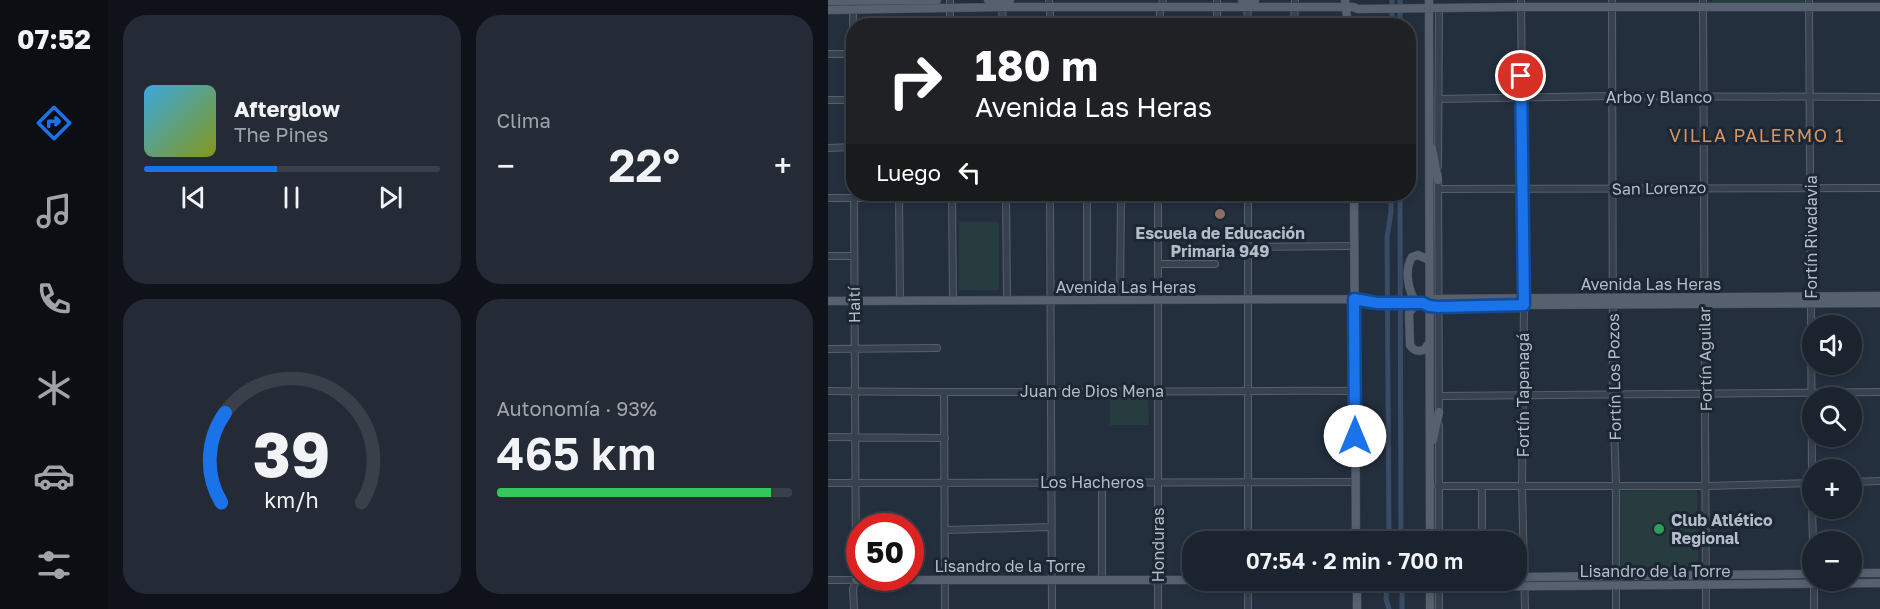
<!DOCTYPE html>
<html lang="es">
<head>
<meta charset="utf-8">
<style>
	body { margin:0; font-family:"Golos Text",sans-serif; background:#242b36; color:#f1f3f6; height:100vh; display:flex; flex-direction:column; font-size:22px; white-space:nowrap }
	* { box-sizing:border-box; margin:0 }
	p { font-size:20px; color:#a0a4aa }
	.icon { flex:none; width:33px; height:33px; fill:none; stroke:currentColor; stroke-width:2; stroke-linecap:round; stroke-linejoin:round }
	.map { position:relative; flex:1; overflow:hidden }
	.panel { display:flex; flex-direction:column; gap:15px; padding:15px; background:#0f1319; width:720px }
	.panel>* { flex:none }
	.top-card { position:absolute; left:18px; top:18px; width:570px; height:183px; border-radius:24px; box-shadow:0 3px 9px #0003,0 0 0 2px #39404a; background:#202124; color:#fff; overflow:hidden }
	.tools { position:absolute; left:974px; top:315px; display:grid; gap:12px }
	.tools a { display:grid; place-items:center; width:60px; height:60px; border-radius:50%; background:#1b232e; box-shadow:0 3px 9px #0003,0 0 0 2px #39404a; font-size:30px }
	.speed { position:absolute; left:18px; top:513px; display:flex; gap:12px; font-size:30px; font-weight:700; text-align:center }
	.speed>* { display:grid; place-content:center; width:78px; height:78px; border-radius:50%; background:#1b232e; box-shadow:0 3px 9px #0003,0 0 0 2px #39404a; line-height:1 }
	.speed .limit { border:9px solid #d22; background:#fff; color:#111 }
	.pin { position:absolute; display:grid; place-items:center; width:51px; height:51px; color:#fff; margin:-26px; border:3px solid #fff; border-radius:50%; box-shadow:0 2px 6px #0007 }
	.me { position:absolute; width:66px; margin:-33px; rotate:0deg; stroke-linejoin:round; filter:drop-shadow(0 0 4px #0008) }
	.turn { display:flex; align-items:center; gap:21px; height:126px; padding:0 30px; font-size:27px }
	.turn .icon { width:78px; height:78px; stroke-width:2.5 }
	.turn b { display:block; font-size:42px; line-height:51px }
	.then { display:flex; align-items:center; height:57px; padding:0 30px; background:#0003; gap:12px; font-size:22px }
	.big { font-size:45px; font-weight:600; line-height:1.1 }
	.panel .card { flex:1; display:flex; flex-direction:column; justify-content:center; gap:9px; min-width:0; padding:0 21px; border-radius:24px; background:#242b36 }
	.panel .dial { align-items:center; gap:0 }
	.dial svg { height:156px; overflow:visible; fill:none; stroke:#39404a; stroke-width:7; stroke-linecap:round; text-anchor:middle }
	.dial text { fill:#f1f3f6; stroke:none }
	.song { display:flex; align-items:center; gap:18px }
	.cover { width:72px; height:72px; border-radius:9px; background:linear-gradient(135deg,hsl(200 70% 55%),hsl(70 70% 35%)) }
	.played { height:6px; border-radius:3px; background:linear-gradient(90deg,#1a73e8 45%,#39404a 45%) }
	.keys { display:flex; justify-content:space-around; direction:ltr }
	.heat { display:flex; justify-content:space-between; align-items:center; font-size:33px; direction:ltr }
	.charge { height:9px; border-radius:4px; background:linear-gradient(90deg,#34c759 93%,#39404a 0) }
	.panel .tiles { flex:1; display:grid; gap:15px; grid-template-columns:repeat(2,1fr) }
	.trip { position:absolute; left:354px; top:531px; width:345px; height:60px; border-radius:24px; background:#1b232e; box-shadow:0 3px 9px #0003,0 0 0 2px #39404a; font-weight:600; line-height:60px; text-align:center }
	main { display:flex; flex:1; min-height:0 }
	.tabs { display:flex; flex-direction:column; width:108px; justify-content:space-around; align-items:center; background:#0b0e12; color:#a0a4aa }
	.tabs .icon { width:42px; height:42px }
	.tabs .current { color:#1a73e8 }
	.tabs b { font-size:27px; color:#f1f3f6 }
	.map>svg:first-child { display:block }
	.green { fill:#263c3f }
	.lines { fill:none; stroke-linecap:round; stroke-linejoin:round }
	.canal { stroke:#394c67; stroke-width:5 }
	.minor-casing { stroke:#565f6c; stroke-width:8 }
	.major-casing { stroke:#414a57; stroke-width:9 }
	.minor { stroke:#38414e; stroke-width:6 }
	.major { stroke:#56606e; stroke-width:8 }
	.route-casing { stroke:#114b97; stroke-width:15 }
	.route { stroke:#1a73e8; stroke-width:10 }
	.education-dot { fill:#8d6e63; stroke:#1d2633; stroke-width:2 }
	.leisure-dot { fill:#2e9e5b; stroke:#1d2633; stroke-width:2 }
	.labels { text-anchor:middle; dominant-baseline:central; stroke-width:6; stroke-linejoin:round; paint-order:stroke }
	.street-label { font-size:16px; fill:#b4bcc9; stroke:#1d2633 }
	.poi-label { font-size:16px; font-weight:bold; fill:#b4bcc9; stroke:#1d2633 }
	.neighbourhood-label { font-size:18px; letter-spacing:1.5px; fill:#d59563; stroke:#1d2633 }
</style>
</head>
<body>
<main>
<nav class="tabs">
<b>07:52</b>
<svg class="icon current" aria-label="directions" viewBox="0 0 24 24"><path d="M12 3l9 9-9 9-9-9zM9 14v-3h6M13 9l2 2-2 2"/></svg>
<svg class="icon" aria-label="music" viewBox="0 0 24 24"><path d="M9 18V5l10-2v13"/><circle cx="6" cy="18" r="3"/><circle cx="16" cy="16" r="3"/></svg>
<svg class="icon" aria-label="phone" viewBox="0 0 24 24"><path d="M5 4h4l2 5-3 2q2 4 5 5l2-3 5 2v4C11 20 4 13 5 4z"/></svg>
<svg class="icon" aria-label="climate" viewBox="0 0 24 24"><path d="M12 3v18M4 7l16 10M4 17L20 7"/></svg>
<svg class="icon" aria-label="car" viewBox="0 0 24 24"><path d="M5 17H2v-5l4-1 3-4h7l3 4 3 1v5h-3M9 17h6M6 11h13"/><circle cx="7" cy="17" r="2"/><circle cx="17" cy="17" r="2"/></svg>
<svg class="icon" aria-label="filters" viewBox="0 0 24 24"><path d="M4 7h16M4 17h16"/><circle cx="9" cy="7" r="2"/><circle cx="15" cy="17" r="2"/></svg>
</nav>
<section class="panel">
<div class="tiles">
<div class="card">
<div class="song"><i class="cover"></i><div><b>Afterglow</b><p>The Pines</p></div></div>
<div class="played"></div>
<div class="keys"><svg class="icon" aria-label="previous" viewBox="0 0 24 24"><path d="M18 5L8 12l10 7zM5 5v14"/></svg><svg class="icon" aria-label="pause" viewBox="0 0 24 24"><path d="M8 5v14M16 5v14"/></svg><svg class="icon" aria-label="next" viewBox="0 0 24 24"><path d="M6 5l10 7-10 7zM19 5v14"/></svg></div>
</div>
<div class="card"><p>Clima</p>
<div class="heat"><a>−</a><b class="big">22°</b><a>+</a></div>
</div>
<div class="card dial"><svg viewBox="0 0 100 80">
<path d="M14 69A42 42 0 1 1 86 69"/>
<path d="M14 69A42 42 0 0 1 16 23" stroke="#1a73e8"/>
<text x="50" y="56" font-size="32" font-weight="700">39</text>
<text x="50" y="72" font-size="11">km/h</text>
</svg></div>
<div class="card"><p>Autonomía · 93%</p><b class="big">465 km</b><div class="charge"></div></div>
</div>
</section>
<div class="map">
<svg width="1052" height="609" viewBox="0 0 1052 609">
	<rect width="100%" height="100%" fill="#242f3e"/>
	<path class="green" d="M884,0H976V3H884Z
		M131,222H171V290H131Z
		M320,397L321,425H282V398Z
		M869,490L870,566L793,567L792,491Z"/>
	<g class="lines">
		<path class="canal" d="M564,26V0
			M572,26V0
			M572,194L573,542
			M561,542L559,237L563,212V194
			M559,580L558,599L561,609
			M574,582V609"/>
		<defs>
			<path id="minor" d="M122,0V26
				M221,0L223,26
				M389,0V26
				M693,0L696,305L694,487L697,609
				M784,0L785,394L788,486V609
				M875,0L878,609
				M981,0L984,474
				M174,5L175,26
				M25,7L28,580L25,589L26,609
				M331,26L332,12L335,0
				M419,26L420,5
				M466,26L467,0
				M0,54H24
				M610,99L784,96L1052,97
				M0,100H26
				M0,148L25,147
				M610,166L611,8
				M610,176L611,415
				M610,189L1052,188
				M71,194L72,301
				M124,194L125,301
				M178,194L179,300
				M222,194L224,609
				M420,194V542
				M0,198L222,197
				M421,247L526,246
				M0,256H25
				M330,264H387
				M259,300V194
				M292,300L293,194
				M0,349L109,348
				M0,391C176,394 351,390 527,391
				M116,393L117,609
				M611,396L1052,392
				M611,425V542
				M0,437L117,438
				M274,481V579
				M1023,482L1052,481
				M0,483L528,482
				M610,486H878L984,483
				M984,508L985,542
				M117,530L223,527
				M654,542V487
				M0,580H28
				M986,581V609
				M330,609V194
				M420,609V580
				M611,609V580"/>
			<path id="major" d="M160,0H182
				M414,0H427
				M517,0L520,26
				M601,0L602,542
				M0,1L109,0
				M0,10L174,7H525L530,9L692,7H1052
				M604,148L610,180
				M526,194L528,542
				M601,260L590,255L584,257C576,270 580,292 589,303L581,313L582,345C585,350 589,352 596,350L601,343
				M598,300L601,299L1052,296
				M0,301L526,299L549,303H595L601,306L610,307L696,305L1052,303
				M605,440L611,412
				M1023,573H1052
				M688,577L984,574
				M28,580H364
				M460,580L578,583L599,581
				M529,580V609
				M596,582L611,587L1052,583
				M602,582V609"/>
		</defs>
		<use href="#minor" class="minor-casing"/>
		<use href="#major" class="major-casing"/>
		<use href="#minor" class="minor"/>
		<use href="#major" class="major"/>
	</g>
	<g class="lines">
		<defs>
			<path id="route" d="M527,436L526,299L549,303H595L601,306L610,307L696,305L693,76"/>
		</defs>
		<use href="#route" class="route-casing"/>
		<use href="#route" class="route"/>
	</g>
	<circle class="education-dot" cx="392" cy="214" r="6"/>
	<circle class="leisure-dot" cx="831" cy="529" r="6"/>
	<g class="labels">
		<g class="street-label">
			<text x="831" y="97">Arbo y Blanco</text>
			<text transform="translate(831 188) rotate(-1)">San Lorenzo</text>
			<text transform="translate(983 237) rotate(-90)">Fortín Rivadavia</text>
			<text x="823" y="284">Avenida Las Heras</text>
			<text x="298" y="287">Avenida Las Heras</text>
			<text transform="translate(26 305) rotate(-91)">Haití</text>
			<text transform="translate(877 359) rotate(-91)">Fortín Aguilar</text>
			<text transform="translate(786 377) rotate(-91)">Fortín Los Pozos</text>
			<text x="264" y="391">Juan de Dios Mena</text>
			<text transform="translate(695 395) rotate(-90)">Fortín Tapenagá</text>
			<text x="264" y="482">Los Hacheros</text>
			<text transform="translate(330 545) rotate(-90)">Honduras</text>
			<text x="182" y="566">Lisandro de la Torre</text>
			<text x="827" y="571">Lisandro de la Torre</text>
		</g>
		<g class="poi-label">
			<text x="392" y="233">Escuela de Educación<tspan x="392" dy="18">Primaria 949</tspan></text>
			<text x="843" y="520" text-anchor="start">Club Atlético<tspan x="843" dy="18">Regional</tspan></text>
		</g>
		<g class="neighbourhood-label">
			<text x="929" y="135">VILLA PALERMO 1</text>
		</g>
	</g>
</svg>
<div class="tools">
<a><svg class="icon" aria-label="sound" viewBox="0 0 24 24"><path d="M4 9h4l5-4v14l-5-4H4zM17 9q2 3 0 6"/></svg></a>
<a><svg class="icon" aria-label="search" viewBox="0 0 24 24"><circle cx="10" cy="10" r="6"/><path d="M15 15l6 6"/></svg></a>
<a>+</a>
<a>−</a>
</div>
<div class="speed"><div class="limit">50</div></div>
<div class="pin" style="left:693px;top:76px;background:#d93025"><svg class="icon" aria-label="arrive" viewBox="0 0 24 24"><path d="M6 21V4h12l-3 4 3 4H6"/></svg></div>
<svg class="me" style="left:527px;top:436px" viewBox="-20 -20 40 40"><circle r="19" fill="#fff"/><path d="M0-13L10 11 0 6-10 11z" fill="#1a73e8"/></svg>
<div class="trip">07:54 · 2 min · 700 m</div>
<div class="top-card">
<div class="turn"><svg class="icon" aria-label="right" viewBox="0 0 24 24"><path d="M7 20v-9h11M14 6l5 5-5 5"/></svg><div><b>180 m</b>Avenida Las Heras</div></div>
<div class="then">Luego<svg class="icon" aria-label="left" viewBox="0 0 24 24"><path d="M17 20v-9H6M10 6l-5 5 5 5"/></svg></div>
</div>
</div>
</main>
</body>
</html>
